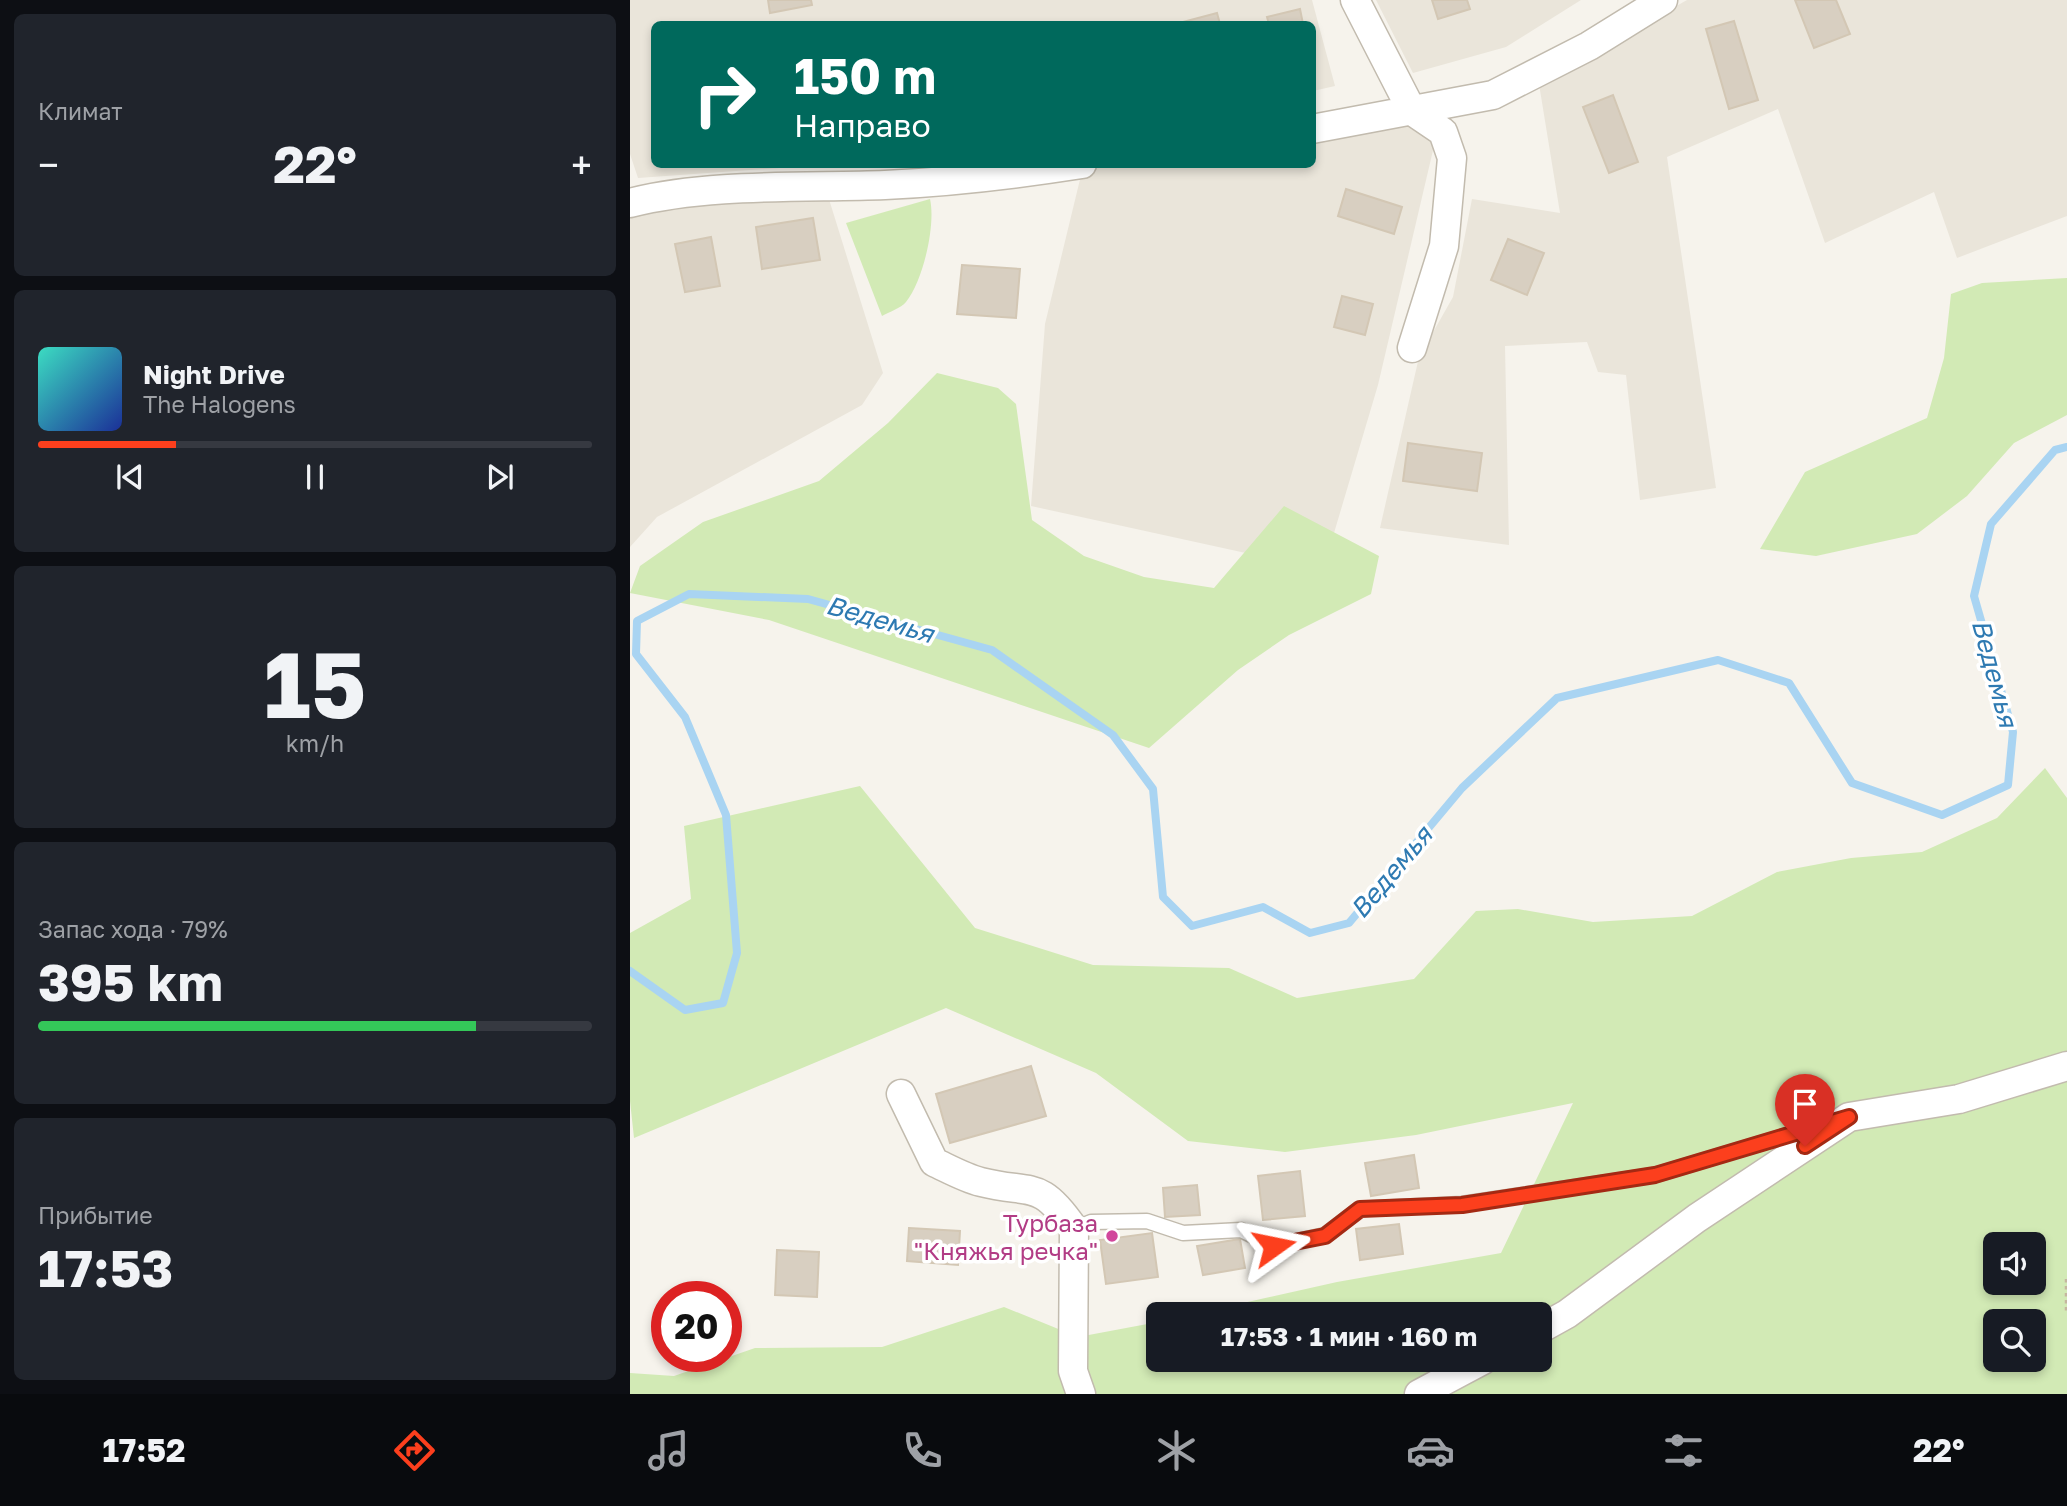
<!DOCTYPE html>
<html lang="ru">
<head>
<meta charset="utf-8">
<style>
	body { margin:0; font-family:"Golos Text",sans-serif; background:#20242c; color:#f1f3f6; height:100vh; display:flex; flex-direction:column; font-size:26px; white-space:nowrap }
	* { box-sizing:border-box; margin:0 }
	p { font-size:23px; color:#9ea1a6 }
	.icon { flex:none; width:38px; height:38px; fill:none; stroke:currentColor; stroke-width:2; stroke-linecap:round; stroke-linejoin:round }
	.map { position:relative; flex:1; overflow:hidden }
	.sheet { display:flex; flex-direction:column; gap:14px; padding:14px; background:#0d0f14; width:630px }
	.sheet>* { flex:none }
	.guide { position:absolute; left:21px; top:21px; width:665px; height:147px; border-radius:10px; box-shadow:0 4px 10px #0003; background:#00695c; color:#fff; overflow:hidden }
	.buttons { position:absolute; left:1353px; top:1232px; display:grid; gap:14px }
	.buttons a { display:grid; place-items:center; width:63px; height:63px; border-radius:10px; background:#171b24; box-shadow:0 4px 10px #0003; font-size:35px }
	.speed { position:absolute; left:21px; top:1281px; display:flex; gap:14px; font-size:35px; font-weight:700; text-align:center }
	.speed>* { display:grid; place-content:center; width:91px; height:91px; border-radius:50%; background:#171b24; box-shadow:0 4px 10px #0003; line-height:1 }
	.speed .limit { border:10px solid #d22; background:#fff; color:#111 }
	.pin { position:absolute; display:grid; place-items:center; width:60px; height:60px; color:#fff; margin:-72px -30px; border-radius:50% 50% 50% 0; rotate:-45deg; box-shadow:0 0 7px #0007 }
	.pin .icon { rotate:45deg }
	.me { position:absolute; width:77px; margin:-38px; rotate:78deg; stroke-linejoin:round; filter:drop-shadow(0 0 5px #0008) }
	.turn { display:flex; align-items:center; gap:24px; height:147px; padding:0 28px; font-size:32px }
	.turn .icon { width:91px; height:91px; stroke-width:2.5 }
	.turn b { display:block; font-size:49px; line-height:60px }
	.big { font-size:52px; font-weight:700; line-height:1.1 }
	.sheet .widget { flex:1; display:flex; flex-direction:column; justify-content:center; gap:10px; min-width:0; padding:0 24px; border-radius:10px; background:#20242c }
	.sheet .dial { align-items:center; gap:0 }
	.dial b { font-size:91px; line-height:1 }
	.song { display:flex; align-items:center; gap:21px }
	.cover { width:84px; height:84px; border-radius:10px; background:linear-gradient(135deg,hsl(170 70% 55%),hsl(230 70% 35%)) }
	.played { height:7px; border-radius:4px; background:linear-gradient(90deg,#fc3f1d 25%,#363941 25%) }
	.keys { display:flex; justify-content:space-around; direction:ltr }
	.heat { display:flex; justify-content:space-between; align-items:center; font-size:38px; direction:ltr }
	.charge { height:10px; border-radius:5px; background:linear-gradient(90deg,#34c759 79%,#363941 0) }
	.trip { position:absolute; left:516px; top:1302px; width:406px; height:70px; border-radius:10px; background:#171b24; box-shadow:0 4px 10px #0003; font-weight:700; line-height:70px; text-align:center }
	.dock { display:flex; height:112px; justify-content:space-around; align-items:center; background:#090b0e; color:#9ea1a6 }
	.dock .icon { width:49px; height:49px }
	.dock .on { color:#fc3f1d }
	.dock b { font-size:32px; color:#f1f3f6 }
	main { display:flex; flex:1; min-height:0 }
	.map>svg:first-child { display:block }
	.residential { fill:#eae5da }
	.green { fill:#d2eab5; fill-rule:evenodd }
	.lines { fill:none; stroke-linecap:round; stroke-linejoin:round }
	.stream { stroke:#a9d4f2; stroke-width:8 }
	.building { fill:#d8cfc1; stroke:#d3c7b4; stroke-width:2 }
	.lane-casing { stroke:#c2bbae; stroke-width:17 }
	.street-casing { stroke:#c2bbae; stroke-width:31 }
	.path { stroke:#c4b79f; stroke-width:4.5; stroke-dasharray:3.5 3.5; stroke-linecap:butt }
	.lane { stroke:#fff; stroke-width:14 }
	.street { stroke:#fff; stroke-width:28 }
	.route-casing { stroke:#a42913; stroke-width:18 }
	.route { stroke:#fc3f1d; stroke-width:12 }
	.hotel-dot { fill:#d1479c; stroke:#fff; stroke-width:2.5 }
	.labels { text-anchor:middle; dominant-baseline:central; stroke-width:7; stroke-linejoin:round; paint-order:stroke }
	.hotel-label { font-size:24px; fill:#b23c85; stroke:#fff; text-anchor:end }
	.water-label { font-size:26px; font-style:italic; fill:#2e7ab2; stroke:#fff }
</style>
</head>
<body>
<main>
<section class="sheet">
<div class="widget"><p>Климат</p>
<div class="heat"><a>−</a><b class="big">22°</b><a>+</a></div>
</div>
<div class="widget">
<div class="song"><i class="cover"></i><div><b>Night Drive</b><p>The Halogens</p></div></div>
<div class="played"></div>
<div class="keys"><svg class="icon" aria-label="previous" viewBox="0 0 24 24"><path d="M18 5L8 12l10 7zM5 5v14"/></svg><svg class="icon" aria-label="pause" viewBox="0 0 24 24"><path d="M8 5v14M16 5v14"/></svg><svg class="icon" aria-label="next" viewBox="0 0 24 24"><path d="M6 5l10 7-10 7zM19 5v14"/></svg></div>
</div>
<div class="widget dial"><b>15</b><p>km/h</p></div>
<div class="widget"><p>Запас хода · 79%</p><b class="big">395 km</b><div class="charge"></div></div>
<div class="widget"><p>Прибытие</p><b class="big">17:53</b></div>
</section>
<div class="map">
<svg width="1437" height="1394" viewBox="0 0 1437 1394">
	<rect width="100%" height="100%" fill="#f6f3ec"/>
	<path class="residential" d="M0,0H682L705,86L683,91L682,24H24V164L192,165L8,178L0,154Z
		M746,0H951L876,47L783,73Z
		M1057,0H1437V216L1327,258L1304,192L1195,243L1148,109L1037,157L1086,488L1010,500L996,375L968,372L957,342L875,346L879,545L750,528L789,357L823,297L842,199L930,213L909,84Z
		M789,124L804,146L748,385L693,570L401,506L415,324L453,167L682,164L683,138Z
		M198,196L253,373L232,405L27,517L0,547V211Z"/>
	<path class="green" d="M300,199C306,225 293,281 276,302C271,308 259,312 252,316L216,223Z
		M1437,278V415L1384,443L1337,496L1287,534L1186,556L1130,549L1175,472L1297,418L1314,358L1321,294L1352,283Z
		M307,373L368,388L386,404L402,520L454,556L514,577L584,588L654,506L749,556L741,594L659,635L608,670L519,748L139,620L0,593L10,566L73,522L189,481L258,423Z
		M1415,768L1437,798V1394H0V1373L44,1376L125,1348L252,1347L374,1307L448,1337L528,1322V1360H910V1314H564L707,1282L871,1253L943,1103L786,1135L655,1152L558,1141L466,1073L316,1008L4,1138L0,1101V933L61,899L54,826L230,786L345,928L463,965L599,968L667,998L784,979L846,911L888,909L963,922L1062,916L1147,872L1221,858L1292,852L1367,818ZM1365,1244H1404V1283H1365ZM1365,1321H1404V1360H1365Z"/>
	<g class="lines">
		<path class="stream" d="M0,971L55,1010L93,1003L107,953L96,815L55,717L6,654L7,621L59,594L178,599L362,650L483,735L523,789L533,897L562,926L633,907L680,933L719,923L832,788L927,698L1088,660L1159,683L1222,783L1312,815L1378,785L1383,732L1344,596L1361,524L1425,450L1437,447"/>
	</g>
	<path class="building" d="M138,0H181L182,5L140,13Z
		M802,0H837L840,9L808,19Z
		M1165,0H1206L1220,34L1184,48Z
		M670,9L673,24H639L637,17Z
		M587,13L590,24H549V23Z
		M1104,21L1128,100L1099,109L1076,29Z
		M983,95L1008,162L979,173L953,107Z
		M716,189L772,207L764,234L708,216Z
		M183,218L190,260L132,269L126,227Z
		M81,237L90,286L55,292L45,244Z
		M878,239L914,253L897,295L861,280Z
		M332,265L390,269L386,318L327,314Z
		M712,296L743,304L735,335L704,327Z
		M778,443L852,453L847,491L773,481Z
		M401,1066L416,1116L320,1143L306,1094Z
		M784,1155L789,1188L741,1196L735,1163Z
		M670,1171L675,1216L633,1220L628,1176Z
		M567,1185L570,1215L535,1217L533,1188Z
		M769,1224L773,1254L730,1260L726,1229Z
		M279,1228L330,1231L328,1265L277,1261Z
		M522,1233L528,1277L476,1284L470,1240Z
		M610,1239L615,1268L573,1275L567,1246Z
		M147,1250L189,1252L187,1297L145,1295Z"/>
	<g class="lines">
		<defs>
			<path id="lane" d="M444,1229L461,1222L517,1221L553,1233L611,1230L644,1246L695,1235L729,1209L832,1204L1025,1175L1194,1124"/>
			<path id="street" d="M725,0L782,111L813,132L822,158L814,246L782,348
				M682,129L863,95L959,46L1033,0
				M0,203C77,183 176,188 255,185C321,182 388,174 452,164
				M271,1094L304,1162C319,1169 335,1178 351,1182C402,1195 409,1178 444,1229L443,1371L451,1394
				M910,1329L937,1314L1067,1218L1219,1117L1329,1099L1437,1066
				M789,1394L853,1360"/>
		</defs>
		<use href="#lane" class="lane-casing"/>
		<use href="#street" class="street-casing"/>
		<path class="path" d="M1437,1279V1312"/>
		<use href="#lane" class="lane"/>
		<use href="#street" class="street"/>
	</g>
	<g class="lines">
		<defs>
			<path id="route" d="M644,1246L695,1236L730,1209L832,1205L1025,1175L1219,1117L1175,1146"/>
		</defs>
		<use href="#route" class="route-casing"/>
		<use href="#route" class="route"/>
	</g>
	<circle class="hotel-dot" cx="482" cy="1236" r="7"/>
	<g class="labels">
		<g class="hotel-label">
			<text x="468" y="1222">Турбаза<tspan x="468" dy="28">"Княжья речка"</tspan></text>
		</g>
		<g class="water-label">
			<text transform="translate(250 619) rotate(16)">Ведемья</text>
			<text transform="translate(1365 673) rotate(75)">Ведемья</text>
			<text transform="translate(761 872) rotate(-50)">Ведемья</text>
		</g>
	</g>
</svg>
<div class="buttons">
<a><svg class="icon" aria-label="sound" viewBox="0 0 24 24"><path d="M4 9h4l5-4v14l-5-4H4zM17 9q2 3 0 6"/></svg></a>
<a><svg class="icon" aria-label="search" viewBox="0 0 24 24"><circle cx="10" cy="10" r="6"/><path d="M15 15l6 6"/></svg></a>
</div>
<div class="speed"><div class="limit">20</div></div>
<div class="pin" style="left:1175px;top:1146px;background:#d93025"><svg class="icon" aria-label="arrive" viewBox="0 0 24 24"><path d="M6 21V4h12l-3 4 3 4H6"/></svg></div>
<svg class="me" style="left:644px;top:1246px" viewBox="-20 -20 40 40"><path d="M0-17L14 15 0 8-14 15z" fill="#fc3f1d" stroke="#fff" stroke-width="4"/></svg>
<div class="trip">17:53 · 1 мин · 160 m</div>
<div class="guide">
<div class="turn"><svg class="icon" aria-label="right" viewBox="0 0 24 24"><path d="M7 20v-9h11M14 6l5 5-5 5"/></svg><div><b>150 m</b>Направо</div></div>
</div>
</div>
</main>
<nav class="dock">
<b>17:52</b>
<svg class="icon on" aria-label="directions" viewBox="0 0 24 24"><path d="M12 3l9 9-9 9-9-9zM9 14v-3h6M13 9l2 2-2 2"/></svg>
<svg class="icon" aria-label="music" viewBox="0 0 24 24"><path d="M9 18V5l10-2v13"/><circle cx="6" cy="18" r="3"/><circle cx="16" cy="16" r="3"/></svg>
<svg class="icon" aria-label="phone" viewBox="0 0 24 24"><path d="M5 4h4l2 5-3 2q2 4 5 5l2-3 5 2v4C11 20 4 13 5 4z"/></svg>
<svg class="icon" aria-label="climate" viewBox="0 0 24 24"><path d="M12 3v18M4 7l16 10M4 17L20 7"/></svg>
<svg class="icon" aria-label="car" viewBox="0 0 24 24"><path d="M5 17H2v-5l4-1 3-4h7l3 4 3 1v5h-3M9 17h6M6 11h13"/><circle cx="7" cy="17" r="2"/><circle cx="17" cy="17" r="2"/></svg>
<svg class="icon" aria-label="filters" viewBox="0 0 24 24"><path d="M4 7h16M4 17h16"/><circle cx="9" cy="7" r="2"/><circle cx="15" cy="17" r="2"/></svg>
<b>22°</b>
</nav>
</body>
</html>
